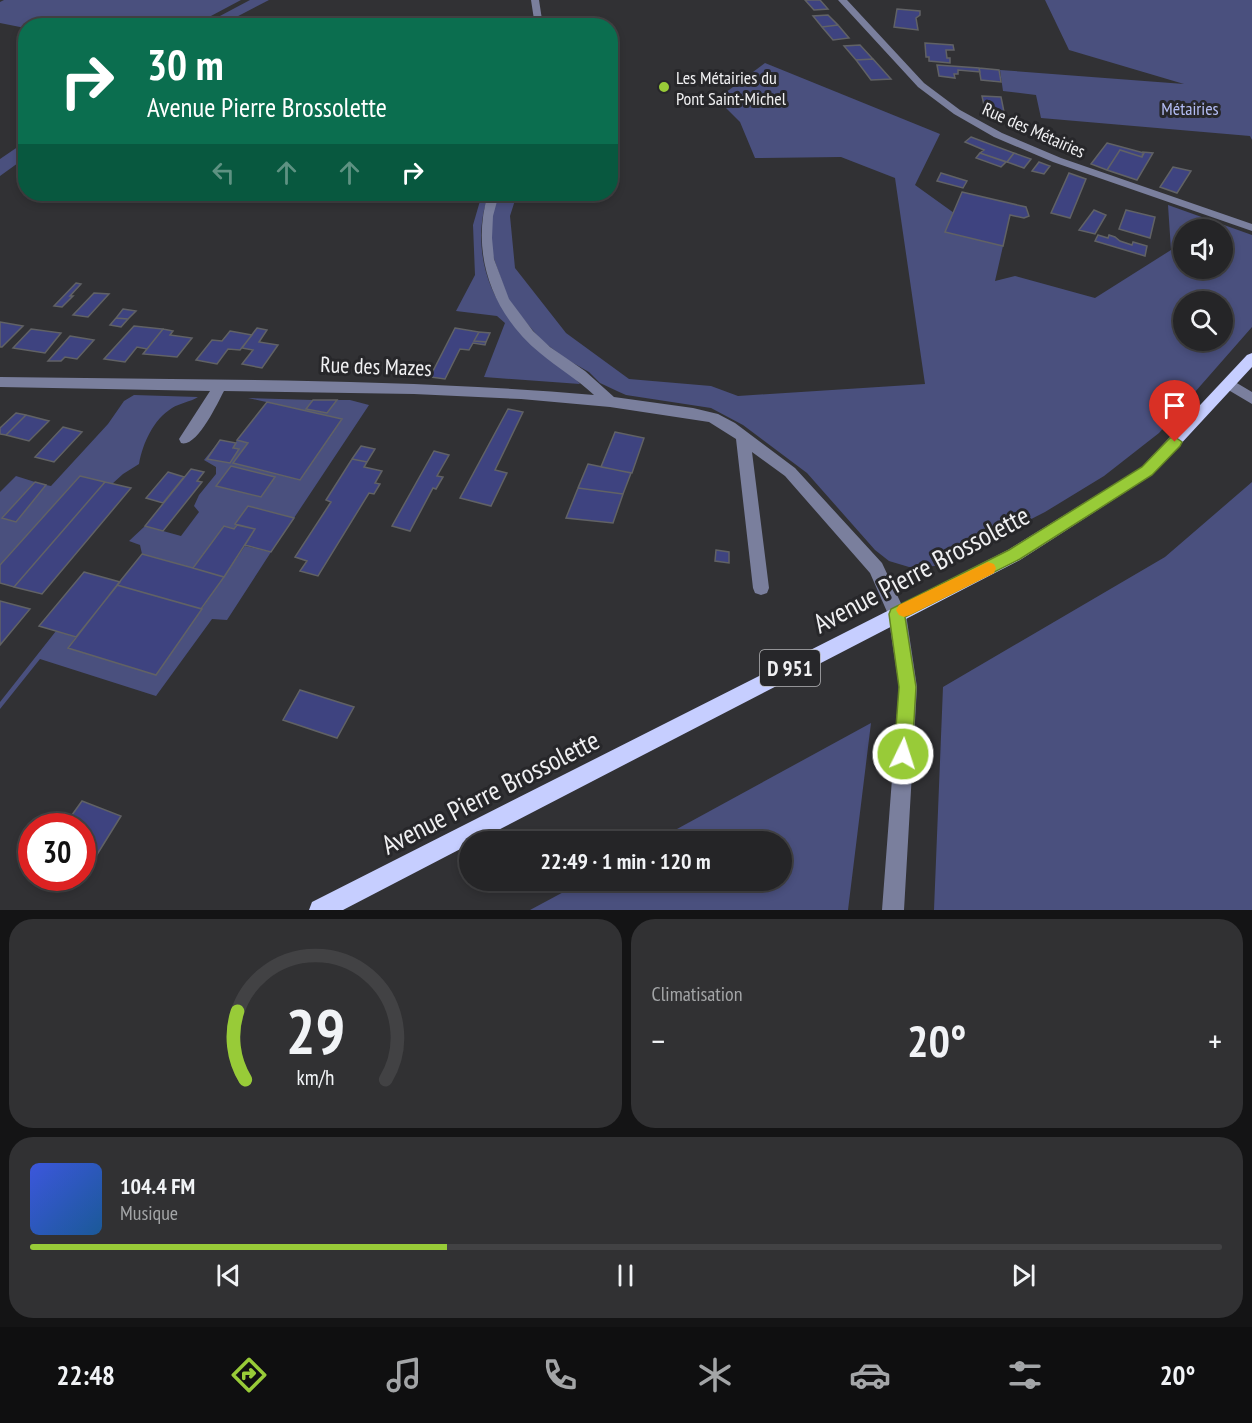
<!DOCTYPE html>
<html lang="fr">
<head>
<meta charset="utf-8">
<style>
	body { margin:0; font-family:"PT Sans Narrow",sans-serif; background:#313133; color:#f1f3f6; height:100vh; display:flex; flex-direction:column; font-size:22px; white-space:nowrap }
	* { box-sizing:border-box; margin:0 }
	p { font-size:20px; color:#a3a5a7 }
	.icon { flex:none; width:33px; height:33px; fill:none; stroke:currentColor; stroke-width:2; stroke-linecap:round; stroke-linejoin:round }
	.map { position:relative; height:910px; overflow:hidden }
	.panel { display:flex; flex-direction:column; gap:9px; padding:9px; background:#141415; flex:1 }
	.panel>* { flex:none }
	.guide { position:absolute; left:18px; top:18px; width:600px; height:183px; border-radius:24px; box-shadow:0 3px 9px #0003,0 0 0 2px #424244; background:#0b6e4f; color:#fff; overflow:hidden }
	.buttons { position:absolute; left:1173px; top:219px; display:grid; gap:12px }
	.buttons a { display:grid; place-items:center; width:60px; height:60px; border-radius:50%; background:#252527; box-shadow:0 3px 9px #0003,0 0 0 2px #424244; font-size:30px }
	.speed { position:absolute; left:18px; top:813px; display:flex; gap:12px; font-size:30px; font-weight:700; text-align:center }
	.speed>* { display:grid; place-content:center; width:78px; height:78px; border-radius:50%; background:#252527; box-shadow:0 3px 9px #0003,0 0 0 2px #424244; line-height:1 }
	.speed .limit { border:9px solid #d22; background:#fff; color:#111 }
	.pin { position:absolute; display:grid; place-items:center; width:51px; height:51px; color:#fff; margin:-62px -26px; border-radius:50% 50% 50% 0; rotate:-45deg; box-shadow:0 0 6px #0007 }
	.pin .icon { rotate:45deg }
	.me { position:absolute; width:66px; margin:-33px; rotate:4deg; stroke-linejoin:round; filter:drop-shadow(0 0 4px #0008) }
	.turn { display:flex; align-items:center; gap:21px; height:126px; padding:0 30px; font-size:27px }
	.turn .icon { width:78px; height:78px; stroke-width:2.5 }
	.turn b { display:block; font-size:42px; line-height:51px }
	.lanes { display:flex; align-items:center; height:57px; padding:0 30px; background:#0003; justify-content:center; gap:30px; direction:ltr }
	.lanes .off { opacity:.35 }
	.big { font-size:45px; font-weight:600; line-height:1.1 }
	.panel .widget { flex:1; display:flex; flex-direction:column; justify-content:center; gap:9px; min-width:0; padding:0 21px; border-radius:24px; background:#313133 }
	.panel .dial { align-items:center; gap:0 }
	.dial svg { height:156px; overflow:visible; fill:none; stroke:#424244; stroke-width:7; stroke-linecap:round; text-anchor:middle }
	.dial text { fill:#f1f3f6; stroke:none }
	.song { display:flex; align-items:center; gap:18px }
	.cover { width:72px; height:72px; border-radius:9px; background:linear-gradient(135deg,hsl(230 70% 55%),hsl(210 70% 35%)) }
	.played { height:6px; border-radius:3px; background:linear-gradient(90deg,#98cb38 35%,#424244 35%) }
	.keys { display:flex; justify-content:space-around; direction:ltr }
	.heat { display:flex; justify-content:space-between; align-items:center; font-size:33px; direction:ltr }
	.panel .tiles { flex:1; display:grid; gap:9px; grid-template-columns:1fr 1fr }
	.widget:last-child { grid-column:span 2 }
	.trip { position:absolute; left:459px; top:831px; width:333px; height:60px; border-radius:30px; background:#252527; box-shadow:0 3px 9px #0003,0 0 0 2px #424244; font-weight:600; line-height:60px; text-align:center }
	.tab-bar { display:flex; height:96px; justify-content:space-around; align-items:center; background:#0f0f10; color:#a3a5a7 }
	.tab-bar .icon { width:42px; height:42px }
	.tab-bar .on { color:#98cb38 }
	.tab-bar b { font-size:27px; color:#f1f3f6 }
	.map>svg:first-child { display:block }
	.green { fill:#4a507e; fill-rule:evenodd }
	.building { fill:#3e4380; stroke:#616265; stroke-width:1.5 }
	.lines { fill:none; stroke-linecap:round; stroke-linejoin:round }
	.minor { fill:#7a7f9d; fill-rule:evenodd }
	.major { fill:#c6ceff; fill-rule:evenodd }
	.route { fill:#98cb38; stroke:#638424; stroke-width:1.5 }
	.slow { fill:#f59e0b }
	.poi-dot { fill:#98cb38; stroke:#27272a; stroke-width:2 }
	.labels { text-anchor:middle; dominant-baseline:central; stroke-width:6; stroke-linejoin:round; paint-order:stroke }
	.far-poi-label { font-size:18px; fill:#f0f0f2; stroke:#27272a; text-anchor:start }
	.far-park-label { font-size:18px; fill:#b4bdf4; stroke:#27272a }
	.far-street-label { font-size:18px; fill:#f0f0f2; stroke:#27272a }
	.shield { fill:#27272a; stroke:#b4b4b6; stroke-width:1.5 }
	.shield-label { font-size:21px; font-weight:bold; fill:#f0f0f2 }
	.street-label { font-size:22px; fill:#f0f0f2; stroke:#27272a }
	.near-street-label { font-size:27px; fill:#f0f0f2; stroke:#27272a }
</style>
</head>
<body>
<div class="map">
<svg width="1252" height="910" viewBox="0 0 1252 910">
	<rect width="100%" height="100%" fill="#313134"/>
	<path class="green" d="M4,0H241L194,25L26,26L25,28L0,23V2Z
		M250,0H269L221,25H203Z
		M1045,0H1252V140L1250,136L1041,118L1036,95L1003,91L1000,70L1184,84L1069,50Z
		M765,63L940,134L915,185L954,213L946,232L1003,246L995,281L1015,276L1095,298L1171,250L1168,205L1252,235V327L1159,433L1104,476L1045,512L955,558L935,566L909,567L889,561L875,550L807,473L743,425L711,408L626,395L617,391L600,383L589,372L566,359L541,340L509,302L492,253V215L499,194H517L510,216L515,268L566,333L629,379L711,386L738,396L925,384L895,178L841,157L755,158L740,122L717,99ZM1184,230H1222V268H1184ZM1184,302H1222V340H1184Z
		M25,142V158L0,176V159Z
		M482,194H489C473,235 482,287 512,320C533,343 561,360 580,384L484,377L505,323L497,316L456,311L475,275L473,225Z
		M134,395L198,397C190,402 180,403 172,408C153,420 143,443 139,464L123,474L112,484L80,476L0,565V492L16,476L35,482L2,518L16,522L46,485L51,486L108,424L124,401Z
		M248,398L313,400L306,409L327,413L337,400H350L369,405L294,518L248,506L234,529L224,526L193,568L142,554L140,545L129,541L145,526L181,536L199,512L194,506L199,495L216,474V467L204,460L220,440L208,458L239,449L233,448L237,440L248,443L233,463L300,480L342,419ZM275,477L261,497L217,486Z
		M1252,482V910H934L943,687L1165,557Z
		M245,546L271,552L227,620L212,619L156,696L40,659L0,709V702L56,631L76,637L68,648L156,675Z
		M871,723L848,910H530L584,881L782,880V842L655,841Z"/>
	<path class="building" d="M805,0H820L828,9L814,10Z
		M897,9L920,11V15L916,18L918,30L894,27Z
		M828,15L838,25L822,27L813,16Z
		M838,25L849,38L833,40L822,27Z
		M925,43L953,45L954,50H946L947,58H950V63L929,61V57H926Z
		M860,45L873,59L856,60L844,46Z
		M873,59L891,79L871,80L856,60Z
		M937,65L979,68L980,72L958,70V74H954L955,78L939,76Z
		M979,68L999,70L1001,82L981,80Z
		M982,96L1001,97L1004,112L985,110Z
		M971,137L1014,153L1007,162L980,153L984,150L965,142Z
		M1107,143L1144,153L1142,157L1120,150L1107,170L1091,164Z
		M1120,150L1142,157L1143,152L1153,153L1137,180L1107,170Z
		M980,153L1006,162L1001,167L976,158Z
		M1014,153L1031,159L1024,168L1007,162Z
		M1039,162L1050,166L1044,174L1032,171Z
		M1173,167L1191,171L1177,193L1160,187Z
		M941,173L967,181L963,188L937,181Z
		M1069,173L1086,179L1070,218L1051,213Z
		M962,192L1026,207L1029,216L1024,218L1010,215L1003,246L945,232Z
		M1094,210L1106,215L1095,234L1079,230Z
		M1126,210L1155,217L1150,238L1119,229Z
		M1098,235L1108,238L1109,235L1115,237L1120,241L1132,245L1133,242L1147,246L1145,256L1095,241Z
		M76,283L81,284L70,296H73L62,307L54,306Z
		M94,293L109,294L88,317L73,315Z
		M123,309L136,311L128,319L116,318Z
		M116,318L128,319L121,327L110,325Z
		M0,322L23,326L2,347H0Z
		M134,326L163,329L147,349L137,347L125,362L104,359Z
		M257,328L267,330L259,342L278,345L262,368L242,364L253,350L242,348Z
		M455,328L479,332L474,341L486,342L485,345L473,343L469,350L460,349L445,379L430,377Z
		M31,329L61,333L45,353L13,348Z
		M163,329L173,331L170,335L192,338L177,357L143,354Z
		M230,331L252,335L240,350L228,349L217,364L196,360L212,340L222,341Z
		M479,332L490,333L486,342L474,341Z
		M70,336L94,340L77,359L65,357L61,361H48Z
		M313,400H337L327,413L306,409Z
		M267,402L342,419L300,480L233,463L248,443L237,440Z
		M508,409L523,412L495,470L507,473L491,506L460,498Z
		M16,413L26,415L6,435L0,434V428Z
		M26,415L49,421L29,441L6,435Z
		M63,427L82,432L54,462L35,457Z
		M615,432L644,438L632,473L601,467Z
		M220,440L236,443L233,448L239,449L230,463L207,459Z
		M361,446L375,449L367,462L352,459Z
		M434,451L449,455L437,476L443,477L436,489L433,488L410,531L392,526Z
		M352,459L367,462L364,467L382,471L375,483L380,484L374,494L369,493L318,576L300,571L307,561L295,557L331,502L326,500Z
		M588,464L631,473L623,494L578,488Z
		M231,466L275,477L261,497L216,486Z
		M191,469L204,472L197,481L202,482L163,531L145,526Z
		M168,472L184,477L163,503L146,498Z
		M80,476L105,482L14,587L0,583V565Z
		M35,482L46,485L16,522L2,518Z
		M105,482L131,488L42,594L14,587Z
		M578,488L623,494L613,523L566,518Z
		M248,506L294,518L271,552L245,545L255,529L235,524Z
		M237,525L255,529L224,577L193,568L224,526L234,529Z
		M716,550L729,552V563L715,561Z
		M142,554L193,568L224,577L201,609L117,585Z
		M84,572L120,582L76,637L39,626Z
		M117,585L202,609L156,675L68,648Z
		M0,601L30,609L0,645Z
		M300,690L354,707L337,738L283,720Z
		M82,801L121,816L93,861L82,857V826H64Z"/>
	<g class="lines">
		<path class="minor" d="M531,0H539L543,26H535Z
			M838,0H847L924,83L960,110L1002,133L1061,158L1252,224V231L1053,162L994,137L954,114L918,87Z
			M488,194H499L493,216L492,238L494,259L509,299L533,331L550,347L585,371L614,397L693,408L718,414L735,423L795,468L882,563L906,614L917,687L904,910H882L899,687L888,614L870,573L785,476L752,452L769,588L767,593L761,595L755,593L753,588L736,439L709,422L610,407L521,399L414,394L224,391C217,404 197,448 181,443L179,439L210,391L0,387V377C198,380 397,378 594,395C577,379 558,368 540,353C492,314 470,253 488,194Z
			M1230,379L1252,392V404L1225,388L1223,384L1225,380Z"/>
		<path class="major" d="M1252,353V367L1152,475L1020,560L475,842H470V844L343,910H309L312,902L1008,550L1142,467L1247,355Z"/>
	</g>
	<path class="route" d="M1175,437L1182,442L1180,446L1152,475L1020,559L905,617L916,687L912,754L910,760L903,762L897,760L894,754L899,687L889,614L891,609L1009,550L1142,467L1170,438Z"/>
	<path class="slow" d="M988,562L994,564L996,568L994,573L910,615L904,617L899,615L896,610L899,605Z"/>
	<circle class="poi-dot" cx="664" cy="87" r="6"/>
	<g class="labels">
		<g class="far-poi-label">
			<text x="676" y="77">Les Métairies du<tspan x="676" dy="21">Pont Saint-Michel</tspan></text>
		</g>
		<g class="far-park-label">
			<text x="1190" y="108">Métairies</text>
		</g>
		<g class="far-street-label">
			<text transform="translate(1034 130) rotate(24)">Rue des Métairies</text>
		</g>
		<rect class="shield" x="760" y="650" width="60" height="36" rx="4.5"/>
		<g class="shield-label">
			<text x="790" y="668">D 951</text>
		</g>
		<g class="street-label">
			<text transform="translate(376 366) rotate(2)">Rue des Mazes</text>
		</g>
		<g class="near-street-label">
			<text transform="translate(921 569) rotate(-28)">Avenue Pierre Brossolette</text>
			<text transform="translate(490 792) rotate(-27)">Avenue Pierre Brossolette</text>
		</g>
	</g>
</svg>
<div class="buttons">
<a><svg class="icon" aria-label="sound" viewBox="0 0 24 24"><path d="M4 9h4l5-4v14l-5-4H4zM17 9q2 3 0 6"/></svg></a>
<a><svg class="icon" aria-label="search" viewBox="0 0 24 24"><circle cx="10" cy="10" r="6"/><path d="M15 15l6 6"/></svg></a>
</div>
<div class="speed"><div class="limit">30</div></div>
<div class="pin" style="left:1175px;top:442px;background:#d93025"><svg class="icon" aria-label="arrive" viewBox="0 0 24 24"><path d="M6 21V4h12l-3 4 3 4H6"/></svg></div>
<svg class="me" style="left:903px;top:754px" viewBox="-20 -20 40 40"><circle r="17" fill="#98cb38" stroke="#fff" stroke-width="3"/><path d="M0-11L8 9 0 5-8 9z" fill="#fff"/></svg>
<div class="trip">22:49 · 1 min · 120 m</div>
<div class="guide">
<div class="turn"><svg class="icon" aria-label="right" viewBox="0 0 24 24"><path d="M7 20v-9h11M14 6l5 5-5 5"/></svg><div><b>30 m</b>Avenue Pierre Brossolette</div></div>
<div class="lanes"><svg class="icon off" aria-label="left" viewBox="0 0 24 24"><path d="M17 20v-9H6M10 6l-5 5 5 5"/></svg><svg class="icon off" aria-label="ahead" viewBox="0 0 24 24"><path d="M12 20V5M6 11l6-6 6 6"/></svg><svg class="icon off" aria-label="ahead" viewBox="0 0 24 24"><path d="M12 20V5M6 11l6-6 6 6"/></svg><svg class="icon" aria-label="right" viewBox="0 0 24 24"><path d="M7 20v-9h11M14 6l5 5-5 5"/></svg></div>
</div>
</div>
<section class="panel">
<div class="tiles">
<div class="widget dial"><svg viewBox="0 0 100 80">
<path d="M14 69A42 42 0 1 1 86 69"/>
<path d="M14 69A42 42 0 0 1 10 34" stroke="#98cb38"/>
<text x="50" y="56" font-size="32" font-weight="700">29</text>
<text x="50" y="72" font-size="11">km/h</text>
</svg></div>
<div class="widget"><p>Climatisation</p>
<div class="heat"><a>−</a><b class="big">20°</b><a>+</a></div>
</div>
<div class="widget">
<div class="song"><i class="cover"></i><div><b>104.4 FM</b><p>Musique</p></div></div>
<div class="played"></div>
<div class="keys"><svg class="icon" aria-label="previous" viewBox="0 0 24 24"><path d="M18 5L8 12l10 7zM5 5v14"/></svg><svg class="icon" aria-label="pause" viewBox="0 0 24 24"><path d="M8 5v14M16 5v14"/></svg><svg class="icon" aria-label="next" viewBox="0 0 24 24"><path d="M6 5l10 7-10 7zM19 5v14"/></svg></div>
</div>
</div>
</section>
<nav class="tab-bar">
<b>22:48</b>
<svg class="icon on" aria-label="directions" viewBox="0 0 24 24"><path d="M12 3l9 9-9 9-9-9zM9 14v-3h6M13 9l2 2-2 2"/></svg>
<svg class="icon" aria-label="music" viewBox="0 0 24 24"><path d="M9 18V5l10-2v13"/><circle cx="6" cy="18" r="3"/><circle cx="16" cy="16" r="3"/></svg>
<svg class="icon" aria-label="phone" viewBox="0 0 24 24"><path d="M5 4h4l2 5-3 2q2 4 5 5l2-3 5 2v4C11 20 4 13 5 4z"/></svg>
<svg class="icon" aria-label="climate" viewBox="0 0 24 24"><path d="M12 3v18M4 7l16 10M4 17L20 7"/></svg>
<svg class="icon" aria-label="car" viewBox="0 0 24 24"><path d="M5 17H2v-5l4-1 3-4h7l3 4 3 1v5h-3M9 17h6M6 11h13"/><circle cx="7" cy="17" r="2"/><circle cx="17" cy="17" r="2"/></svg>
<svg class="icon" aria-label="filters" viewBox="0 0 24 24"><path d="M4 7h16M4 17h16"/><circle cx="9" cy="7" r="2"/><circle cx="15" cy="17" r="2"/></svg>
<b>20°</b>
</nav>
</body>
</html>
